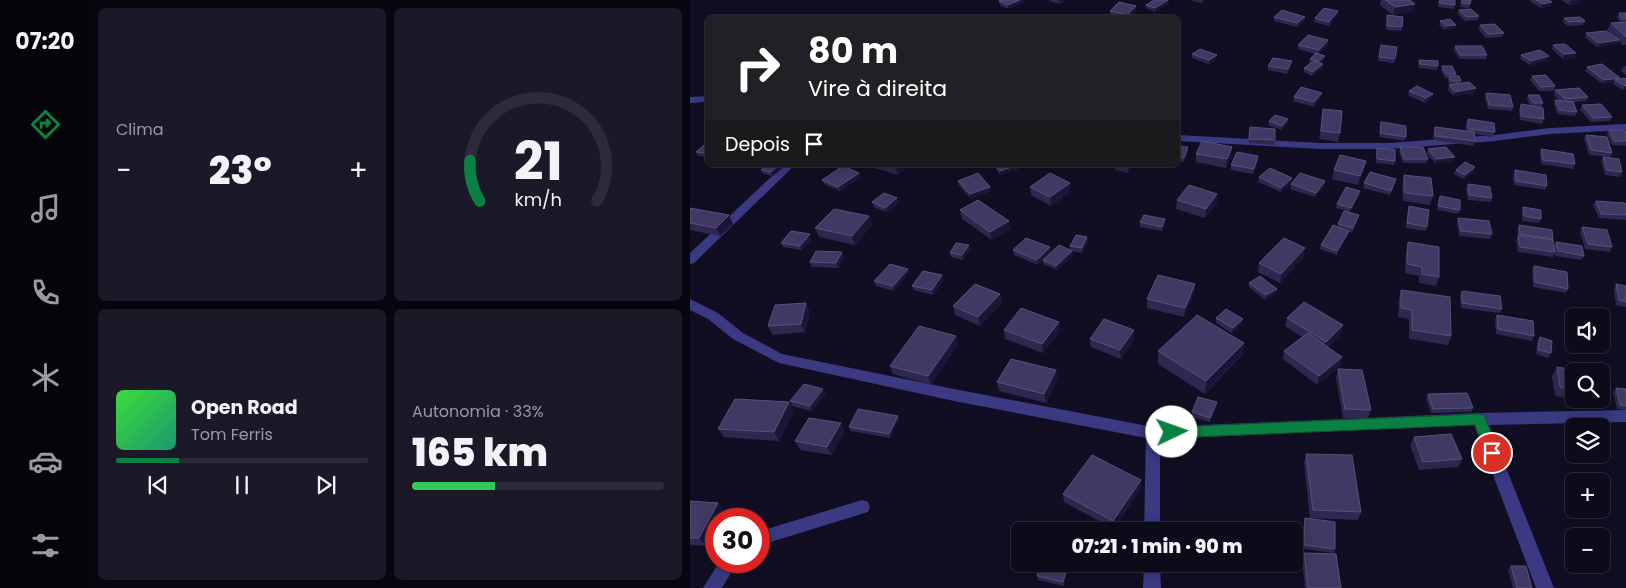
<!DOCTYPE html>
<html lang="pt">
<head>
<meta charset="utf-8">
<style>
	body { margin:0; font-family:Poppins,sans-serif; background:#1b1827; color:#f1f3f6; height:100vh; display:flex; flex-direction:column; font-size:19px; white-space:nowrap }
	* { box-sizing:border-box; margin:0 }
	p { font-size:16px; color:#9a9aa2 }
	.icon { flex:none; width:28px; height:28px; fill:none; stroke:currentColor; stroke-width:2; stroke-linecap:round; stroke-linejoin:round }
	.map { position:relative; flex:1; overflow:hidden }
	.details { display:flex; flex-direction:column; gap:8px; padding:8px; background:#07060e; width:600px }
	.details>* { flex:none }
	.top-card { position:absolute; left:15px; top:15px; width:475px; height:152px; border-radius:8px; box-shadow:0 2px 12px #0003,0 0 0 1px #2d2b39; background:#202124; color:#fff; overflow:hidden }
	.fabs { position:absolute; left:875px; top:308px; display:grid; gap:10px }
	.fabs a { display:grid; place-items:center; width:45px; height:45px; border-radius:8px; background:#0d0a1a; box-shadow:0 2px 12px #0003,0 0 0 1px #2d2b39; font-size:25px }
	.speed { position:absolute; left:15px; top:508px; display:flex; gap:10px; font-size:25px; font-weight:700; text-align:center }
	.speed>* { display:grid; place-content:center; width:65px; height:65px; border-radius:50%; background:#0d0a1a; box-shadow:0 2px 12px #0003,0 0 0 1px #2d2b39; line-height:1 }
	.speed .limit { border:8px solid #d22; background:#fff; color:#111 }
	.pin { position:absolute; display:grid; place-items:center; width:42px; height:42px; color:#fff; margin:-21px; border:2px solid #fff; border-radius:50%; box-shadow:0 1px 5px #0007 }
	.me { position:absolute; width:55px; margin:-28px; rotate:87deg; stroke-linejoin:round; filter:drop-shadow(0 0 4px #0008) }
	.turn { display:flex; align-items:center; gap:18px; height:105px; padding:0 20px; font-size:22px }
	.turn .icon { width:65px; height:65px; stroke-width:2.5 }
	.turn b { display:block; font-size:35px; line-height:42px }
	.then { display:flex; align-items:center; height:48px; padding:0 20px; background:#0003; gap:10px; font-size:19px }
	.big { font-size:38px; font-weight:800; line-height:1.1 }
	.details .tile { flex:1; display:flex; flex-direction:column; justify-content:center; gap:8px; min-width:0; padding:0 18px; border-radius:8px; background:#1b1827 }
	.details .dial { align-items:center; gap:0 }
	.dial svg { height:130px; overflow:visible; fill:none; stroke:#2d2b39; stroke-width:7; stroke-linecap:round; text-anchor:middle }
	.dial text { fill:#f1f3f6; stroke:none }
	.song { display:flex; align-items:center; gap:15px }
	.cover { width:60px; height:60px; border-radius:8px; background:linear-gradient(135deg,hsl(120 70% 55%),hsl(160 70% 35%)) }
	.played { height:5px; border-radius:2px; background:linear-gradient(90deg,#0b8043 25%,#2d2b39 25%) }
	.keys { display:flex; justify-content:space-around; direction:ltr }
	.heat { display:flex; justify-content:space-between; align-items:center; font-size:28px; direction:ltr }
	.charge { height:8px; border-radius:4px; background:linear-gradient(90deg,#34c759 33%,#2d2b39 0) }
	.details .tiles { flex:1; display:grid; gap:8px; grid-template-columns:repeat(2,1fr) }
	.trip { position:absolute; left:321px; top:522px; width:292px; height:50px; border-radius:8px; background:#0d0a1a; box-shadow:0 2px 12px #0003,0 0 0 1px #2d2b39; font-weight:800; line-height:50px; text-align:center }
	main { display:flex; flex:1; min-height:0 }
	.tabs { display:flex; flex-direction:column; width:90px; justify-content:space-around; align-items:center; background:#05040a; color:#9a9aa2 }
	.tabs .icon { width:35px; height:35px }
	.tabs .current { color:#0b8043 }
	.tabs b { font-size:22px; color:#f1f3f6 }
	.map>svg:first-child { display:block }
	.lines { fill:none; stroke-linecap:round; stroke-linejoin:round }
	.minor { fill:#3a3981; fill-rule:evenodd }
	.wall { fill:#2e2750 }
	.shaded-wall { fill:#1b1536 }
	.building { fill:#3f3963; stroke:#57517b }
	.route { fill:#0b8043; stroke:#07532c }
</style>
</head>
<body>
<main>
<nav class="tabs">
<b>07:20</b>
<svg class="icon current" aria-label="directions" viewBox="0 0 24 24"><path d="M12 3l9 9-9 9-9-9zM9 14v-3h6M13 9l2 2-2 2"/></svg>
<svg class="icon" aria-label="music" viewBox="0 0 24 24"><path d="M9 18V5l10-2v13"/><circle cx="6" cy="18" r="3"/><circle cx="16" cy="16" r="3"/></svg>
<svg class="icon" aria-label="phone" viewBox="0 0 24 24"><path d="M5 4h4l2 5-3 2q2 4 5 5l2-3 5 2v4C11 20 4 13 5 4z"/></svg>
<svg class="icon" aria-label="climate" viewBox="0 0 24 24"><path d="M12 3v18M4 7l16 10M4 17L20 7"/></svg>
<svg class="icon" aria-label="car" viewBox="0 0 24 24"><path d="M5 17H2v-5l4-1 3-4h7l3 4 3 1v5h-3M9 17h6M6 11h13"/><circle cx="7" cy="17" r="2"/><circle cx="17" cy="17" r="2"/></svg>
<svg class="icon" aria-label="filters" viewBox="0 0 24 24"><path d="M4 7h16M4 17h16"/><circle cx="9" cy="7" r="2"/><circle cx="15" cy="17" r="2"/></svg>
</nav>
<section class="details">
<div class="tiles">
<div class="tile"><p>Clima</p>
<div class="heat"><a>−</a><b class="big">23°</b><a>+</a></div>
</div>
<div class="tile dial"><svg viewBox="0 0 100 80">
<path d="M14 69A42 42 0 1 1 86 69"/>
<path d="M14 69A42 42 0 0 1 8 44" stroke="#0b8043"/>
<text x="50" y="56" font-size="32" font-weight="700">21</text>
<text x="50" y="72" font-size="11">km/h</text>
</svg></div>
<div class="tile">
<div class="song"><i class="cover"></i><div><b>Open Road</b><p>Tom Ferris</p></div></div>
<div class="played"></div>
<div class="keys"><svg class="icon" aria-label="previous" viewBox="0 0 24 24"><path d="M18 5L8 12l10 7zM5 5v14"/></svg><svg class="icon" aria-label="pause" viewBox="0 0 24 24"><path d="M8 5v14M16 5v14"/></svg><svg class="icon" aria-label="next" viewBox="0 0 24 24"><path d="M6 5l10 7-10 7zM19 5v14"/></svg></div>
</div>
<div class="tile"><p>Autonomia · 33%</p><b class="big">165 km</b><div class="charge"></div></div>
</div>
</section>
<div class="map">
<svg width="936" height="588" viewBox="0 0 936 588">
	<rect width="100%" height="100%" fill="#110e23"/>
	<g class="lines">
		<path class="minor" d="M18,96V102L0,103V97Z
			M936,124V130L860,134L805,141L699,149H631L488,141V135L631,143H699L805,135L860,128Z
			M94,165H105L4,263L0,264V253Z
			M0,299L28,313L53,333L92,354L264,389L463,427L789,413L936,410V422L799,425L864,588H846L784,425L470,439V531H454L456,438L264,401L89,363L43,339L18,319L0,310Z
			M172,500L178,502L180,507L178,512L84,541L69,548V533L74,530Z
			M30,561H48L32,588H13Z
			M454,564H470L471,588H453Z"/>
	</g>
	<path class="wall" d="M307,0H334L335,2L318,9L310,5L309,1Z
		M359,0H376L370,4L359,1Z
		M500,0H514L511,3Z
		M691,0H720L723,11L703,15L690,5Z
		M749,0L765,5L763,9L748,7Z
		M772,0L780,4L779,8L770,7Z
		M839,0H859L861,6L850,8Z
		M871,0H890L889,3L879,5Z
		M479,3L465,12L456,8V5Z
		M446,10L439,18H433L420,15V11Z
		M769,10L789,16L788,20L775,21L767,13Z
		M648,11L647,15L639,26L624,22L625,18Z
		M929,13H936V45H932L929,41L927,44L907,47L895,37L896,33L921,34L917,30L921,23L930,22L927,17Z
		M697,15L712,27L711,31L696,30Z
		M584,17L614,21L607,27L584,21Z
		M874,18L895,21L893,25L878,26L873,22Z
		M750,21L766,25L765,29L755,30L749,25Z
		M790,25L814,33L812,37L796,38L788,29Z
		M638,44L629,54L635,56L634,60L631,64H633L632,69L622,76L614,72V68L621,63H619L620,59L625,54L608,49V45Z
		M691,45L705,59L704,63L688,61Z
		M863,45L885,57L873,59L862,49Z
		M765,46L797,55L796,59H769L764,50Z
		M502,54L526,59L519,64L502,58Z
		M831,55L858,60L840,65L830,59Z
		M729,60L748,66L747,70L729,68L728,64Z
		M578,66H601L597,74L578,70Z
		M752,66L766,74L765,76L771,81L770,84L784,93L764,96L758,90L759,85H762H759L758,80V78H755L751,70Z
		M936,66V75L931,71L933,67Z
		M897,67L930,79H936V89L933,90L923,84L924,82L913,84L895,71Z
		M842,76L865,86L864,91H849L840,80Z
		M865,90L898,97L896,101L884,102L887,112L885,116L867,114L864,104L865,100H869L864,95Z
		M719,91L742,98L735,103L718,95Z
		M632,93L631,97L624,107L603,101L604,97Z
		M796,93L823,107L822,111L798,109L795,98Z
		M838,95L853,103L852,107L854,119L852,124L830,120L829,109L831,104L840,106L837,99Z
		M892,105L922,117L920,121L901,122L890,110Z
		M633,109L650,133L648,142L629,139Z
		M598,119V123L591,130L578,125L579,121Z
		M778,119L805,132L803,137L784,134L785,141L783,146L743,140L744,132L745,127L776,131V124Z
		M691,122L716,137L714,141L689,137Z
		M560,127L585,140L584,145L559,143Z
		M919,130L936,131V146L922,145L917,134Z
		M896,135L922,153L920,157L899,155L894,139Z
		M18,144V157L8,156L6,152Z
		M488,146L498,152L494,162L488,161Z
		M542,147V155L536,168L506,162V154Z
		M710,147L738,159L736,163H713L709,152Z
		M687,148L705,161L704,165L686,163V152Z
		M738,149L765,157L763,161L745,163L737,154Z
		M851,149L885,164L883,169L851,164L850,154Z
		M913,157L932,172L930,177L915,175L911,161Z
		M568,160L563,174L541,170V165Z
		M76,165H96L83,176L73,174L71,170Z
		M180,165H219L208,175L181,167Z
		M303,165H328L329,169L310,175Z
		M425,165H443L438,173L425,170Z
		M644,170H674L668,185L642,179Z
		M766,170L784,171L774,179L764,174Z
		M825,170L857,186L855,190L824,185L823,175Z
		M169,173L171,177L150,191L134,184L132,180Z
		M714,175L743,196L740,205L713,201L712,184Z
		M569,177L602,183L591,192L568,182Z
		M706,179L700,195L673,188L674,183Z
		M268,181L300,187L301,191L281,199L269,185Z
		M635,181L634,186L625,197L600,189L601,184Z
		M778,184L802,198L801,202L778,200L776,189Z
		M340,187L381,192L361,206L341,195Z
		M527,194V203L515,218L486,209L487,200Z
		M669,195L660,212L646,208L647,204Z
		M750,196L770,210L768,214L747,210Z
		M906,201L936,205V220L909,218L903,205Z
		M182,202L209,203L197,212L184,207Z
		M719,206L737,227L736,231L716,228Z
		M833,207L851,219L849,223L832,221V211Z
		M0,208L39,215L43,224L30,236L0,230Z
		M270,210L319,221L321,229L302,240L272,219Z
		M669,215L662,233L659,232L658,235L647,255L630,249L631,245L648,227V224Z
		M179,216L182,225L165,245L129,237L125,228Z
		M768,218L802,234L800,239L769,236L767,222Z
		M450,222L475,224L472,231L450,227Z
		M829,225L863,239V240L864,246L866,242L894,256L891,260L865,256V253L863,257L828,252L826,240L828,236L827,229Z
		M892,227L922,247L920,252L895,249L890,232Z
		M397,237L398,242L392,253L381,251H382L383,256L367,270L353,264V260L348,265L324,255L323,250L361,252L354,259L380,250V246Z
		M122,239L112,250L93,247L91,243Z
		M718,242L749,277L746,286L729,283V276L715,273L716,251Z
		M279,245L280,250L273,260L261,257L260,253Z
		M152,252L154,257L148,268L122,267L120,262Z
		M614,257L590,283L568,272L569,263Z
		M844,266L878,289L876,293L843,287L842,271Z
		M218,269L219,273L204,291L186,286L184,281Z
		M254,280L243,295L224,290L222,286Z
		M559,283L587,289L586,293L575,300L559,287Z
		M505,284L504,293L494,317L457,308V299Z
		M926,284L936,286V307L926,305L924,289Z
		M711,290L761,336L758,345L719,339V319L708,317L709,299Z
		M772,291L812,309L810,313L771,308L770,295Z
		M310,294L312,303L290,326L265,315L263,306Z
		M120,312L115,332L83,335L78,326Z
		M807,315L844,336L842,341L806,334L805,319Z
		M526,318L552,323L542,333L526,323Z
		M597,318L651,334L638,347L650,366L627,385L593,359L594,351L612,337L595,326Z
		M314,330L370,331L353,353L315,339Z
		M266,336L268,345L241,385L203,374L200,366Z
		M850,337L861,353L858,358L846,354L847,342Z
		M400,339H444L431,359L401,347Z
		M554,343L553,355L515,394L468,364V351Z
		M867,367L884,371V399H910L907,404L865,396L862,376Z
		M648,369L681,410L678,418H653L646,378Z
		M368,378L356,403L309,391L307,382Z
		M926,388L936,389V410L927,409L923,392Z
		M136,393L122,411L102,406L100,401Z
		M738,394L783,408L781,412L741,413L736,399Z
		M99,402L104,411L89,441L34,437L28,429Z
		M527,402L526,407L520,422L501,417L502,412Z
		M209,420L200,438L161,431L159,427Z
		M155,431L142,455L110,450L105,441Z
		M724,437L772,459L768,467L729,470L720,445Z
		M616,454L671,512L668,520L620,518L614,462Z
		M451,480V488L424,529L374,502L373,494Z
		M0,501L28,503L34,511L26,519V527L16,546L0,545Z
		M615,518L645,549L644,553L613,549L614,522Z
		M614,553L651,588H615L612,561Z
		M821,566L842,588H823L818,570Z
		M377,568V572L374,586L348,580L347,576Z"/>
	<path class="shaded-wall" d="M330,0H334L335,2L318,9V5Z
		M369,0H376L370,4Z
		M478,0H479V3L465,12V8Z
		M884,0H890L889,3L879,5L880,1Z
		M862,2L861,6L850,8L852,4Z
		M725,4L723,11L703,15L705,7Z
		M446,6V10L439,18H438L437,15Z
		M648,11L647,15L639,26V22Z
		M615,17L614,21L607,27V23Z
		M766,25L765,29L755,30L756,26Z
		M638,40V44L628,55L629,50Z
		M929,40L927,44L907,47L909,43Z
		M886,53L885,57L873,59L874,54Z
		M527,55L526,59L519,64V60Z
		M635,56L634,60L629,66V61Z
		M859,56L858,60L840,65L841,61Z
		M602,61L601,66L597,74L598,69Z
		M633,64L632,69L622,76L623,72Z
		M930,78L928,82L925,80L924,82L913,84L914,80Z
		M936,85V89L933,90L935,86Z
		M786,88L784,93L764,96L765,92Z
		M632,93L631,97L624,107V102Z
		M743,94L742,98L735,103L736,98Z
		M598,119V123L591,130L592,126Z
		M498,147V152L494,162V158Z
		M542,147V155L536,168L537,159Z
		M568,156V160L563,174L564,169Z
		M765,157L763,161L745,163L746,159Z
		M676,161L674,170L668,185L670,176Z
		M89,165H96L83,176L81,172Z
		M207,165H219L208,175L205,167Z
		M328,165L329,169L310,175V171Z
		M438,165H443L438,173Z
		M785,167L784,171L774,179L775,175Z
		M169,173L171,177L150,191L148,187Z
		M602,178V183L591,192V188Z
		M635,181L634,186L625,197L626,193Z
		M380,183L381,192L361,206L360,197Z
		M300,187L301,191L281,199L280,194Z
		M670,191L669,195L660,212L661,208Z
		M527,194V203L515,218L516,209Z
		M207,198L209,203L197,212L195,208Z
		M39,215L43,224L30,236L26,228Z
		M179,216L182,225L165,245L162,236Z
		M475,219V224L472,231V227Z
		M319,221L321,229L302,240L300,232Z
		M659,231L658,235L647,255V251Z
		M120,234L122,239L112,250L110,246Z
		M397,237L398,242L392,253V248Z
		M279,245L280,250L273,260L272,255Z
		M360,247L361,252L348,265L347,260Z
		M615,248L614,257L590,283L591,274Z
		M382,251L383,256L367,270L366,266Z
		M152,252L154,257L148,268L146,263Z
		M218,269L219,273L204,291L203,286Z
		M252,275L254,280L243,295L242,290Z
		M505,284L504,293L494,317L495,308Z
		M587,289L586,293L575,300L576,295Z
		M310,294L312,303L290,326L288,317Z
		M116,303L120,312L115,332L111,324Z
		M553,319L552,323L542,333L543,328Z
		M369,322L370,331L353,353L352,344Z
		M653,325L651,334L634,350L636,342Z
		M444,330V339L431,359L430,350Z
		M266,336L268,345L241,385L238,376Z
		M554,343L553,355L515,394L516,381Z
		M652,357L650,366L627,385L629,376Z
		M366,370L368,378L356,403L354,394Z
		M133,389L136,393L122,411L120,406Z
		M99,402L104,411L89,441L84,432Z
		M527,402L526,407L520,422V418Z
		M208,416L209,420L200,438L199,434Z
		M151,423L155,431L142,455L137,447Z
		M451,480V488L424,529L423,521Z
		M28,503L34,511L30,519H26V527L16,546L9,538Z
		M377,568V572L374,586L373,582Z"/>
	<path class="building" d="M312,0H330L318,5L309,1Z
		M464,0H478L465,8L456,5Z
		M695,0H720L725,4L705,7Z
		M750,0H765V5L749,3Z
		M772,0H781L780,4L771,3Z
		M846,0H859L862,2L852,4Z
		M429,2L446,6L437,15L420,11Z
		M634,8L648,11L639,22L625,18Z
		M781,9L789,16L776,17L769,10Z
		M592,10L615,17L607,23L584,17Z
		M929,13H936V19H932Z
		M697,15L713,17L712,27L697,26Z
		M890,17L895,21L879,22L874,18Z
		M760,19L766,25L756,26L750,21Z
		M936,22V37L921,23Z
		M805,24L814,33L798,34L790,25Z
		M916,31L929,40L909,43L896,33Z
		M618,35L638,40L629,50L608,45Z
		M875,44L886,53L874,54L863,45Z
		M691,45L707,47L705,59L689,57Z
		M765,46H792L797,55H770Z
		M510,49L527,55L519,60L502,54Z
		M850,50L859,56L841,61L831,55Z
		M626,53L635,56L629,61L620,59Z
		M583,58L602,61L598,69L578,66Z
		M729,60L748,61V66L730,64Z
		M624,61L633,64L623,72L614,68Z
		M912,64L930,78L914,80L897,67Z
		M752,66H762L766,74H756Z
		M856,75L865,86L851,87L842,76Z
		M759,76H769L771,81H761Z
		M934,78L936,79V85L935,86L925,80Z
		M779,82L786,88L765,92L759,85Z
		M727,86L743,94L736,98L719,91Z
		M611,87L632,93L624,102L604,97Z
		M889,88L898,97L875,99L865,90Z
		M796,93L820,95L823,107L799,105Z
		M838,95H849L853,103H843Z
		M865,100L883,102L887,112L869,110Z
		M831,104L853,108L854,119L831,116Z
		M911,104L922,117L903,118L892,105Z
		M633,109L652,111L650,133L631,131Z
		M585,115L598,119L592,126L579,121Z
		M778,119L804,123L805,132L778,129Z
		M691,122L716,126V137L690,133Z
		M560,127L585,129V140L559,139Z
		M745,127L784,132L785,141L745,136Z
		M919,130L936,131V141H924Z
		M896,135L917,137L922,153L901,150Z
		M512,141L542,147L537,159L506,154Z
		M15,144H18V153L6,152Z
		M488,146L498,147L494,158L488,157Z
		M710,147H733L738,159H714Z
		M756,147L765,157L746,159L738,149Z
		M687,148L705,150V161L687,159Z
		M851,149L883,154L885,164L853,160Z
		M547,152L568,156L564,169L541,165Z
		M650,155L676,161L670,176L644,170Z
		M913,157L929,159L932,172L917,170Z
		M775,162L785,167L775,175L766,170Z
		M76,165H89L81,172L71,170Z
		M305,165H328L310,171Z
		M153,166L169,173L148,187L132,180Z
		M580,168L602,178L591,188L569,177Z
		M825,170L856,175L857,186L826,181Z
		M680,172L706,179L701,191L674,183Z
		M288,173L300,187L280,194L268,181Z
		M360,173L380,183L360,197L340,187Z
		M610,173L635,181L626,193L601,184Z
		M714,175L741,178L743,196L715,193Z
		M778,184L800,187L802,198L779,195Z
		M499,185L527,194L516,209L487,200Z
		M656,187L670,191L661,208L647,204Z
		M194,193L207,198L195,208L182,202Z
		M750,196L770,200V210L748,206Z
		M288,200L319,221L300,232L270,210Z
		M906,201L935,203L936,205V215L911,214Z
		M719,206L739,210L737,227L717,223Z
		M833,207L851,210V219L834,216Z
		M0,208L39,215L26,228L0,223Z
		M144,209L179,216L162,236L125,228Z
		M654,211L669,215L663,228L648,224Z
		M454,215L475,219L472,227L450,222Z
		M768,218L799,221L802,234L771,231Z
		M643,225L659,231L647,251L631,245Z
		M829,225L862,230L863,239L830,234Z
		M892,227L917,230L922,247L898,244Z
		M101,231L120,234L110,246L91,243Z
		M386,235L397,237L392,248L380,246Z
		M828,235L863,240L865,252L830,247Z
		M336,238L360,247L347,260L323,250Z
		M594,238L615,248L591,274L569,263Z
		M718,242L749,247V277L732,274V267L717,264Z
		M866,242L892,246L894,256L868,251Z
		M266,243L279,245L272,255L260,253Z
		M369,245L382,251L366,266L353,260Z
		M126,251L152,252L146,263L120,262Z
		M200,264L218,269L203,286L184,281Z
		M844,266L877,272L878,289L845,282Z
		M233,271L252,275L242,290L222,286Z
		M468,275L505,284L495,308L457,299Z
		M570,276L587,289L576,295L559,283Z
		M285,284L310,294L288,317L263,306Z
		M926,284L936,286V302L929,300Z
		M711,290L760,297L761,336L722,330V310L711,308Z
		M772,291L810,296L812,309L772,303Z
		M614,302L653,325L636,342L597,318Z
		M116,303L111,324L78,326L85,305Z
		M331,308L369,322L352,344L314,330Z
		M536,309L553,319L543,328L526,318Z
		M507,315L554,343L516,381L468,351Z
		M807,315L843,321L844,336L808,329Z
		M414,319L444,330L430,350L400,339Z
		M229,326L266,336L238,376L200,366Z
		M618,333L652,357L629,376L594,351Z
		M850,337L862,341L861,353L848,350Z
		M321,359L366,370L354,394L307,382Z
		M867,367L889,371H884V390L870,387Z
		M648,369L672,370L681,410L655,409Z
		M114,384L133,389L120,406L100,401Z
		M926,388L936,389V406L930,405Z
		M777,393L783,408L743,409L738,394Z
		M508,397L527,402L520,418L502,412Z
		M45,399L99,402L84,432L28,429Z
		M168,409L208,416L199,434L159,427Z
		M119,418L151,423L137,447L105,441Z
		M761,434L772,459L733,462L724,437Z
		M616,454L662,455L671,512L623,510Z
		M402,455L451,480L423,521L373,494Z
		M0,501L28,503L9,538H0Z
		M615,518L645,522V549L614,545Z
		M614,553L646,554L651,588H618Z
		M351,564H356L377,568L373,582L347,576Z
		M821,566H836L842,588H827Z"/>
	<path class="route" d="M789,414L794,415L809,453L807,457H798L785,425L482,438L477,436L475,432L477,428L482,427Z"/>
</svg>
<div class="fabs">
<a><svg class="icon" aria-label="sound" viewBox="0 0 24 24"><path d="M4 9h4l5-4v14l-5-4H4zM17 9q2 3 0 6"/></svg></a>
<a><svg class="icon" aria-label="search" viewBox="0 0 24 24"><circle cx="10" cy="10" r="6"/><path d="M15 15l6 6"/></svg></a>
<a><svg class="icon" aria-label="layers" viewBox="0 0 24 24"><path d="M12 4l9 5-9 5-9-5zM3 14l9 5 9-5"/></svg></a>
<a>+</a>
<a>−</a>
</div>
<div class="speed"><div class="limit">30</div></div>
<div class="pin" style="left:802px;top:453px;background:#d93025"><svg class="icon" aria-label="arrive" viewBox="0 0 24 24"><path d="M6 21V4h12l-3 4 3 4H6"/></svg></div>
<svg class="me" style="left:482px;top:432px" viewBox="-20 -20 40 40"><circle r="19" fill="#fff"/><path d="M0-13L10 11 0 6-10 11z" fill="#0b8043"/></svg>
<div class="trip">07:21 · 1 min · 90 m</div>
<div class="top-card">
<div class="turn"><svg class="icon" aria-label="right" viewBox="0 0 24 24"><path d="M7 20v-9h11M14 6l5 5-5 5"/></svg><div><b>80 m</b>Vire à direita</div></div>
<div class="then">Depois<svg class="icon" aria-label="arrive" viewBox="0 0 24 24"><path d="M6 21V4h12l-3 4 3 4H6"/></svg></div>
</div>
</div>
</main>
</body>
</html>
